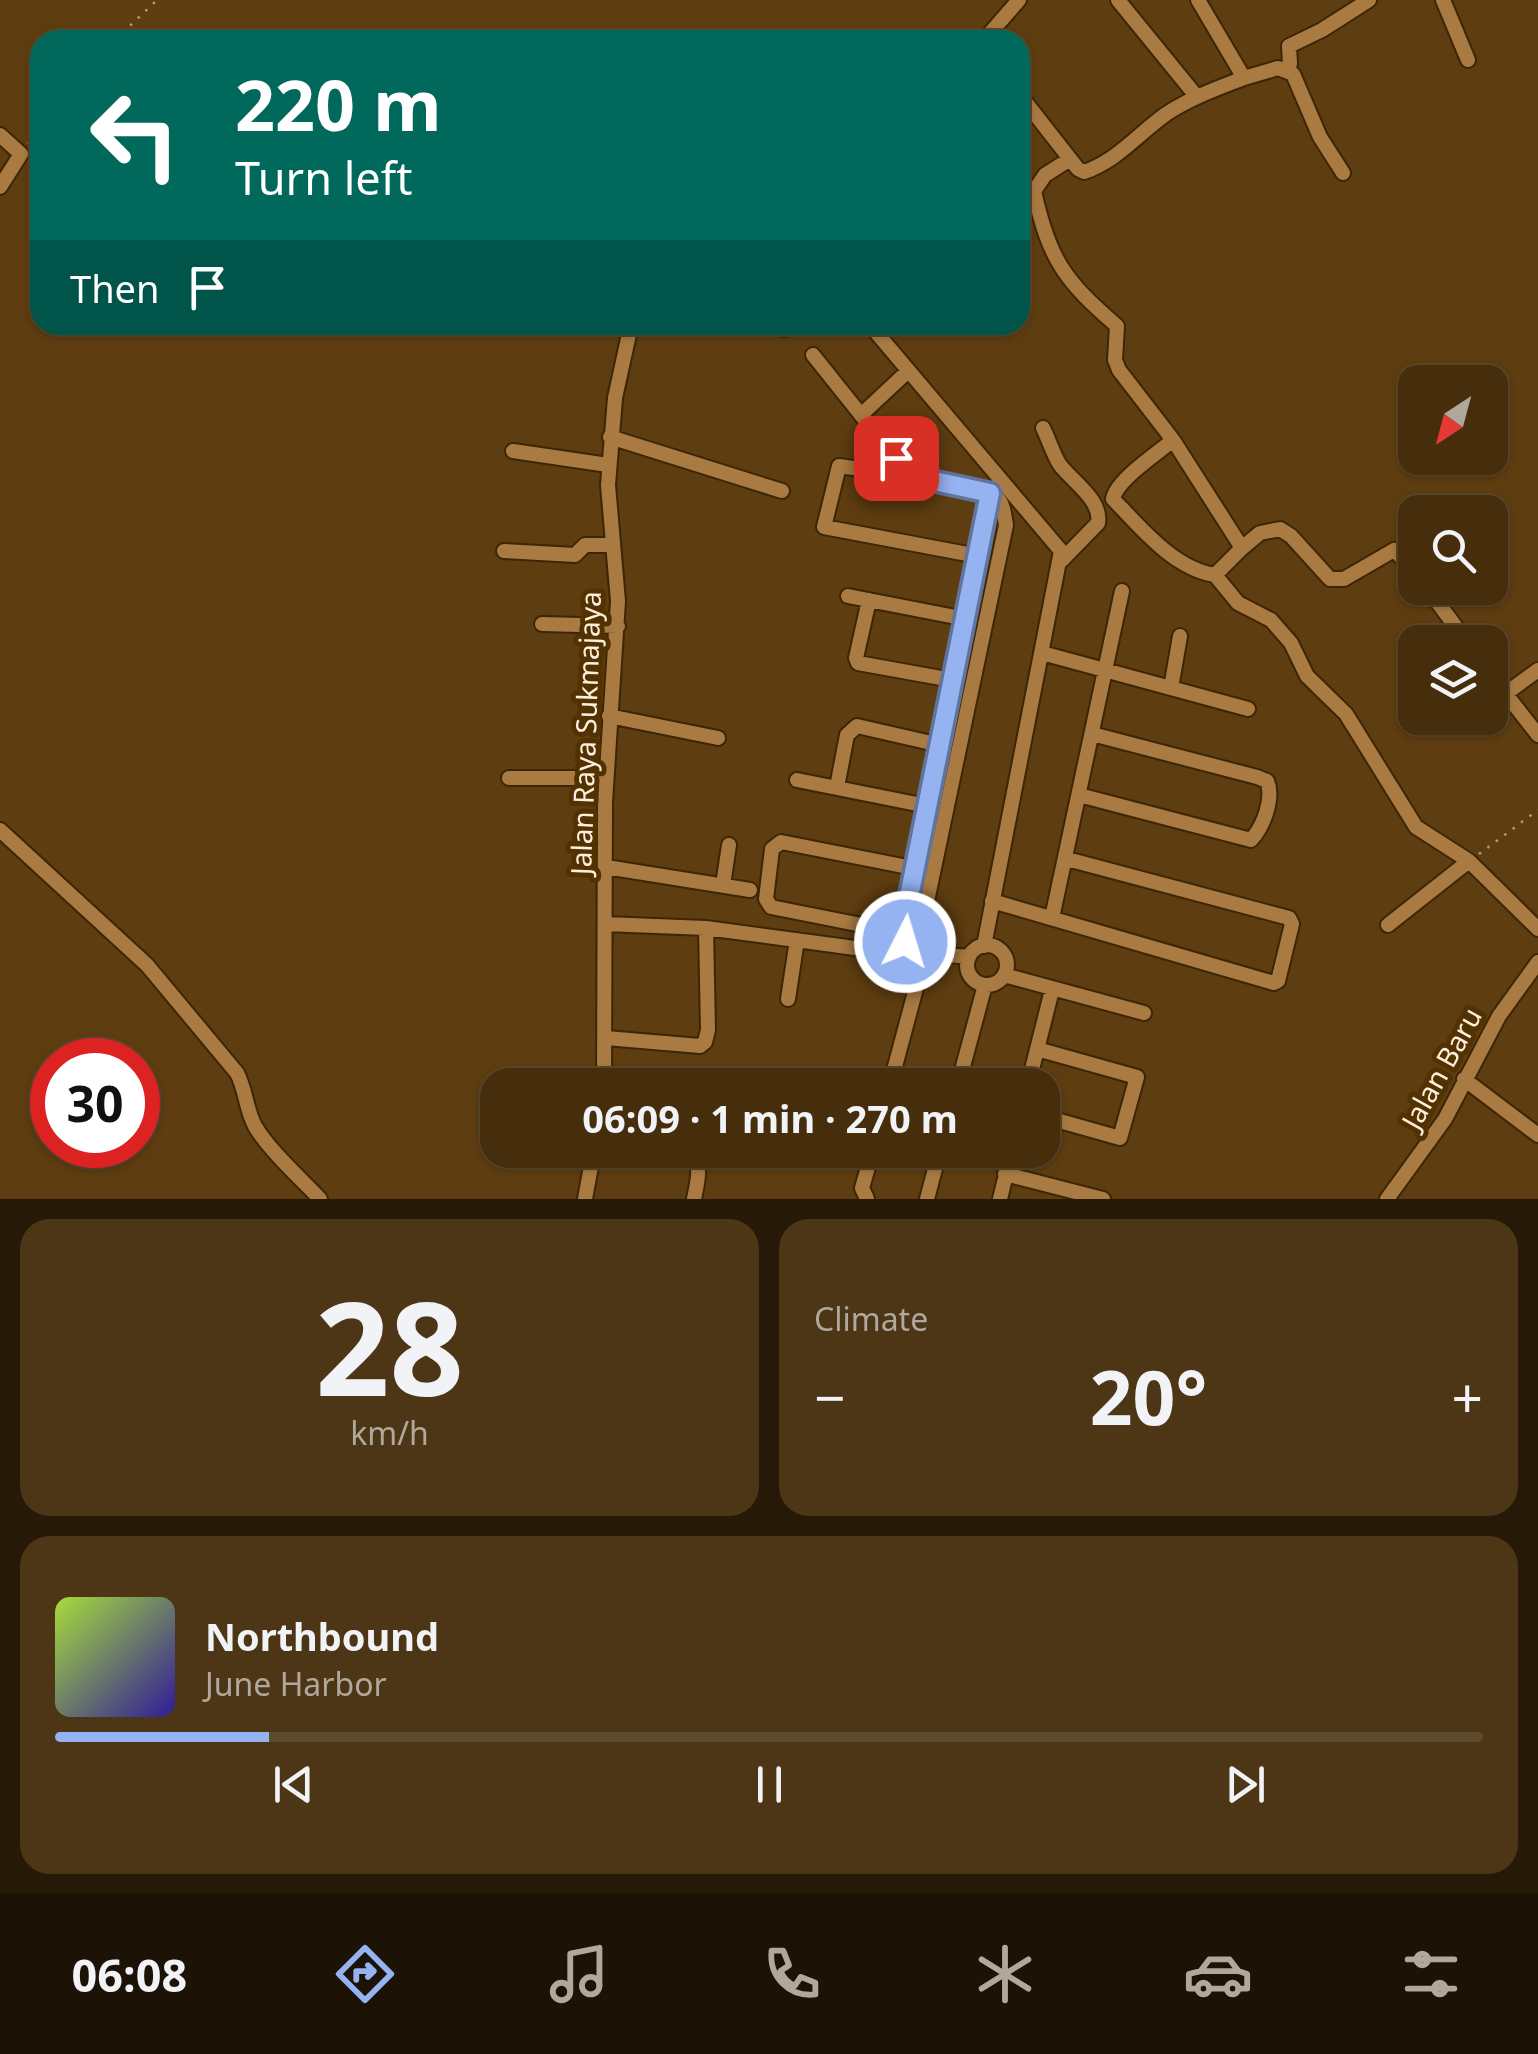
<!DOCTYPE html>
<html lang="en">
<head>
<meta charset="utf-8">
<style>
	body { margin:0; font-family:"Noto Sans",sans-serif; background:#4d3615; color:#f1f3f6; height:100vh; display:flex; flex-direction:column; font-size:38px; white-space:nowrap }
	* { box-sizing:border-box; margin:0 }
	p { font-size:32px; color:#b0a89d }
	.icon { flex:none; width:55px; height:55px; fill:none; stroke:currentColor; stroke-width:2; stroke-linecap:round; stroke-linejoin:round }
	.map { position:relative; height:1199px; overflow:hidden }
	.drawer { display:flex; flex-direction:column; gap:20px; padding:20px; background:#261907; flex:1 }
	.drawer>* { flex:none }
	.banner { position:absolute; left:30px; top:30px; width:1000px; height:305px; border-radius:30px; box-shadow:0 2px 8px #0004,0 0 0 2px #5e4a2d; background:#00695c; color:#fff; overflow:hidden }
	.needle { width:65px; rotate:216deg }
	.buttons { position:absolute; left:1398px; top:365px; display:grid; gap:20px }
	.buttons a { display:grid; place-items:center; width:110px; height:110px; border-radius:20px; background:#462e0c; box-shadow:0 2px 8px #0004,0 0 0 2px #5e4a2d; font-size:50px }
	.speed { position:absolute; left:30px; top:1038px; display:flex; gap:20px; font-size:50px; font-weight:700; text-align:center }
	.speed>* { display:grid; place-content:center; width:130px; height:130px; border-radius:50%; background:#462e0c; box-shadow:0 2px 8px #0004,0 0 0 2px #5e4a2d; line-height:1 }
	.speed .limit { border:15px solid #d22; background:#fff; color:#111 }
	.pin { position:absolute; display:grid; place-items:center; width:85px; height:85px; color:#fff; margin:-42px; border-radius:20px; box-shadow:0 5px 15px #0006 }
	.me { position:absolute; width:110px; margin:-55px; rotate:5deg; stroke-linejoin:round; filter:drop-shadow(0 0 8px #0008) }
	.turn { display:flex; align-items:center; gap:35px; height:210px; padding:0 40px; font-size:45px }
	.turn .icon { width:130px; height:130px; stroke-width:2.5 }
	.turn b { display:block; font-size:70px; line-height:85px }
	.then { display:flex; align-items:center; height:95px; padding:0 40px; background:#0003; gap:20px; font-size:38px }
	.big { font-size:75px; font-weight:700; line-height:1.1 }
	.drawer .tile { flex:1; display:flex; flex-direction:column; justify-content:center; gap:15px; min-width:0; padding:0 35px; border-radius:30px; background:#4d3615 }
	.drawer .dial { align-items:center; gap:0 }
	.dial b { font-size:130px; line-height:1 }
	.song { display:flex; align-items:center; gap:30px }
	.cover { width:120px; height:120px; border-radius:15px; background:linear-gradient(135deg,hsl(80 70% 55%),hsl(250 70% 35%)) }
	.played { height:10px; border-radius:5px; background:linear-gradient(90deg,#95b2f1 15%,#5e4a2d 15%) }
	.keys { display:flex; justify-content:space-around; direction:ltr }
	.heat { display:flex; justify-content:space-between; align-items:center; font-size:55px; direction:ltr }
	.drawer .tiles { flex:1; display:grid; gap:20px; grid-template-columns:1fr 1fr }
	.tile:last-child { grid-column:span 2 }
	.trip { position:absolute; left:480px; top:1068px; width:580px; height:100px; border-radius:30px; background:#462e0c; box-shadow:0 2px 8px #0004,0 0 0 2px #5e4a2d; font-weight:700; line-height:100px; text-align:center }
	.tab-bar { display:flex; height:160px; justify-content:space-around; align-items:center; background:#1c1205; color:#b0a89d }
	.tab-bar .icon { width:70px; height:70px }
	.tab-bar .active { color:#95b2f1 }
	.tab-bar b { font-size:45px; color:#f1f3f6 }
	.map>svg:first-child { display:block }
	.lines { fill:none; stroke-linecap:round; stroke-linejoin:round }
	.minor-casing { stroke:#3d2606; stroke-width:18 }
	.path { stroke:#b39b7d; stroke-width:2.5; stroke-dasharray:2.5 8; stroke-linecap:butt }
	.minor { stroke:#a97b42; stroke-width:14 }
	.route-casing { stroke:#61749d; stroke-width:25 }
	.route { stroke:#95b2f1; stroke-width:18 }
	.labels { text-anchor:middle; dominant-baseline:central; stroke-width:10; stroke-linejoin:round; paint-order:stroke }
	.street-label { font-size:28px; fill:#fdeedd; stroke:#533202 }
</style>
</head>
<body>
<div class="map">
<svg width="1538" height="1199" viewBox="0 0 1538 1199">
	<rect width="100%" height="100%" fill="#5e3d10"/>
	<g class="lines">
		<defs>
			<path id="minor" d="M1118,0L1197,97
				M1443,0L1468,60
				M984,40L1019,0
				M1285,69L1290,64L1289,46L1322,30L1369,0
				M1244,78L1278,68L1293,74L1320,137L1343,173
				M1020,95L1078,169L1084,172C1117,161 1138,134 1166,114C1190,98 1218,88 1244,78L1198,0
				M0,135L21,154L0,187
				M1070,159L1045,175L1034,191C1049,260 1065,281 1117,326L1115,360L1119,370L1173,440L1242,548L1260,533L1280,529L1291,536L1330,579H1344L1394,550L1415,571
				M870,325L1061,551L984,946
				M784,329L790,325
				M813,355L861,415
				M908,371L861,415L911,476
				M1043,428C1049,440 1053,454 1060,465C1073,482 1102,500 1098,523L1062,560
				M610,437L782,491
				M1173,440C1158,453 1116,480 1113,499C1141,528 1174,569 1215,575L1242,548
				M513,451L608,465
				M504,551L575,555L585,545H611
				M1215,575L1238,603L1271,620L1291,643L1307,676L1346,714L1416,827L1469,861L1538,929
				M1427,588L1467,642
				M848,596L966,619
				M869,600L856,658L858,663L952,680
				M542,624L618,626
				M1042,653L1248,709
				M1490,674L1538,735
				M1171,688L1180,636
				M1505,694L1538,670
				M609,716L718,738
				M509,778H606
				M797,780L927,806
				M837,787L847,735L857,726L940,745
				M1079,795L1251,840C1264,826 1274,798 1267,781L1257,777L1092,734
				M0,830L147,965L237,1073C246,1090 246,1110 255,1126C267,1148 302,1180 320,1199
				M606,867L750,890
				M723,885L729,845
				M992,901L1274,983L1278,981L1292,924L1289,918L1067,859
				M1052,918L1122,591
				M605,924L706,928L855,948
				M1388,925L1469,861
				M902,933L771,907L766,899L772,849L781,842L913,868
				M967 965a20 20 0 1 1 40 0a20 20 0 1 1-40 0Z
				M917,949L1006,525C1004,515 1004,502 995,496C977,483 867,470 839,466L824,527L978,556
				M969,957C947,954 910,956 902,933L991,493
				M1004,975L1144,1013
				M788,999L797,940
				M606,1038L700,1046L705,1042L708,1030L706,928
				M1037,1049L1137,1077L1120,1138L1042,1116
				M1464,1079L1538,1135
				M604,1085L605,802L618,601L608,485L615,398L631,325
				M890,1085L926,951
				M958,1085L985,985
				M1028,1085L1052,990
				M682,1150C705,1160 698,1178 694,1199
				M1005,1174L1103,1199
				M585,1199L594,1150
				M867,1199L862,1188L873,1150
				M927,1199L940,1150
				M1000,1199L1012,1150
				M1387,1199L1445,1119L1499,1016L1538,962"/>
		</defs>
		<use href="#minor" class="minor-casing"/>
		<path class="path" d="M115,40L157,0
			M28,144L40,130
			M1479,854L1538,810"/>
		<use href="#minor" class="minor"/>
	</g>
	<g class="lines">
		<defs>
			<path id="route" d="M896,458L911,476L990,493L902,932L905,942"/>
		</defs>
		<use href="#route" class="route-casing"/>
		<use href="#route" class="route"/>
	</g>
	<g class="labels">
		<g class="street-label">
			<text transform="translate(585 733) rotate(-88)">Jalan Raya Sukmajaya</text>
			<text transform="translate(1441 1068) rotate(-61)">Jalan Baru</text>
		</g>
	</g>
</svg>
<div class="buttons">
<a><svg class="needle" viewBox="-14 -14 28 28"><path d="M0-13l5 13h-10z" fill="#e53935"/><path d="M0 13l5-13h-10z" fill="#b0a89d"/></svg></a>
<a><svg class="icon" aria-label="search" viewBox="0 0 24 24"><circle cx="10" cy="10" r="6"/><path d="M15 15l6 6"/></svg></a>
<a><svg class="icon" aria-label="layers" viewBox="0 0 24 24"><path d="M12 4l9 5-9 5-9-5zM3 14l9 5 9-5"/></svg></a>
</div>
<div class="speed"><div class="limit">30</div></div>
<div class="pin" style="left:896px;top:458px;background:#d93025"><svg class="icon" aria-label="arrive" viewBox="0 0 24 24"><path d="M6 21V4h12l-3 4 3 4H6"/></svg></div>
<svg class="me" style="left:905px;top:942px" viewBox="-20 -20 40 40"><circle r="17" fill="#95b2f1" stroke="#fff" stroke-width="3"/><path d="M0-11L8 9 0 5-8 9z" fill="#fff"/></svg>
<div class="trip">06:09 · 1 min · 270 m</div>
<div class="banner">
<div class="turn"><svg class="icon" aria-label="left" viewBox="0 0 24 24"><path d="M17 20v-9H6M10 6l-5 5 5 5"/></svg><div><b>220 m</b>Turn left</div></div>
<div class="then">Then<svg class="icon" aria-label="arrive" viewBox="0 0 24 24"><path d="M6 21V4h12l-3 4 3 4H6"/></svg></div>
</div>
</div>
<section class="drawer">
<div class="tiles">
<div class="tile dial"><b>28</b><p>km/h</p></div>
<div class="tile"><p>Climate</p>
<div class="heat"><a>−</a><b class="big">20°</b><a>+</a></div>
</div>
<div class="tile">
<div class="song"><i class="cover"></i><div><b>Northbound</b><p>June Harbor</p></div></div>
<div class="played"></div>
<div class="keys"><svg class="icon" aria-label="previous" viewBox="0 0 24 24"><path d="M18 5L8 12l10 7zM5 5v14"/></svg><svg class="icon" aria-label="pause" viewBox="0 0 24 24"><path d="M8 5v14M16 5v14"/></svg><svg class="icon" aria-label="next" viewBox="0 0 24 24"><path d="M6 5l10 7-10 7zM19 5v14"/></svg></div>
</div>
</div>
</section>
<nav class="tab-bar">
<b>06:08</b>
<svg class="icon active" aria-label="directions" viewBox="0 0 24 24"><path d="M12 3l9 9-9 9-9-9zM9 14v-3h6M13 9l2 2-2 2"/></svg>
<svg class="icon" aria-label="music" viewBox="0 0 24 24"><path d="M9 18V5l10-2v13"/><circle cx="6" cy="18" r="3"/><circle cx="16" cy="16" r="3"/></svg>
<svg class="icon" aria-label="phone" viewBox="0 0 24 24"><path d="M5 4h4l2 5-3 2q2 4 5 5l2-3 5 2v4C11 20 4 13 5 4z"/></svg>
<svg class="icon" aria-label="climate" viewBox="0 0 24 24"><path d="M12 3v18M4 7l16 10M4 17L20 7"/></svg>
<svg class="icon" aria-label="car" viewBox="0 0 24 24"><path d="M5 17H2v-5l4-1 3-4h7l3 4 3 1v5h-3M9 17h6M6 11h13"/><circle cx="7" cy="17" r="2"/><circle cx="17" cy="17" r="2"/></svg>
<svg class="icon" aria-label="filters" viewBox="0 0 24 24"><path d="M4 7h16M4 17h16"/><circle cx="9" cy="7" r="2"/><circle cx="15" cy="17" r="2"/></svg>
</nav>
</body>
</html>
